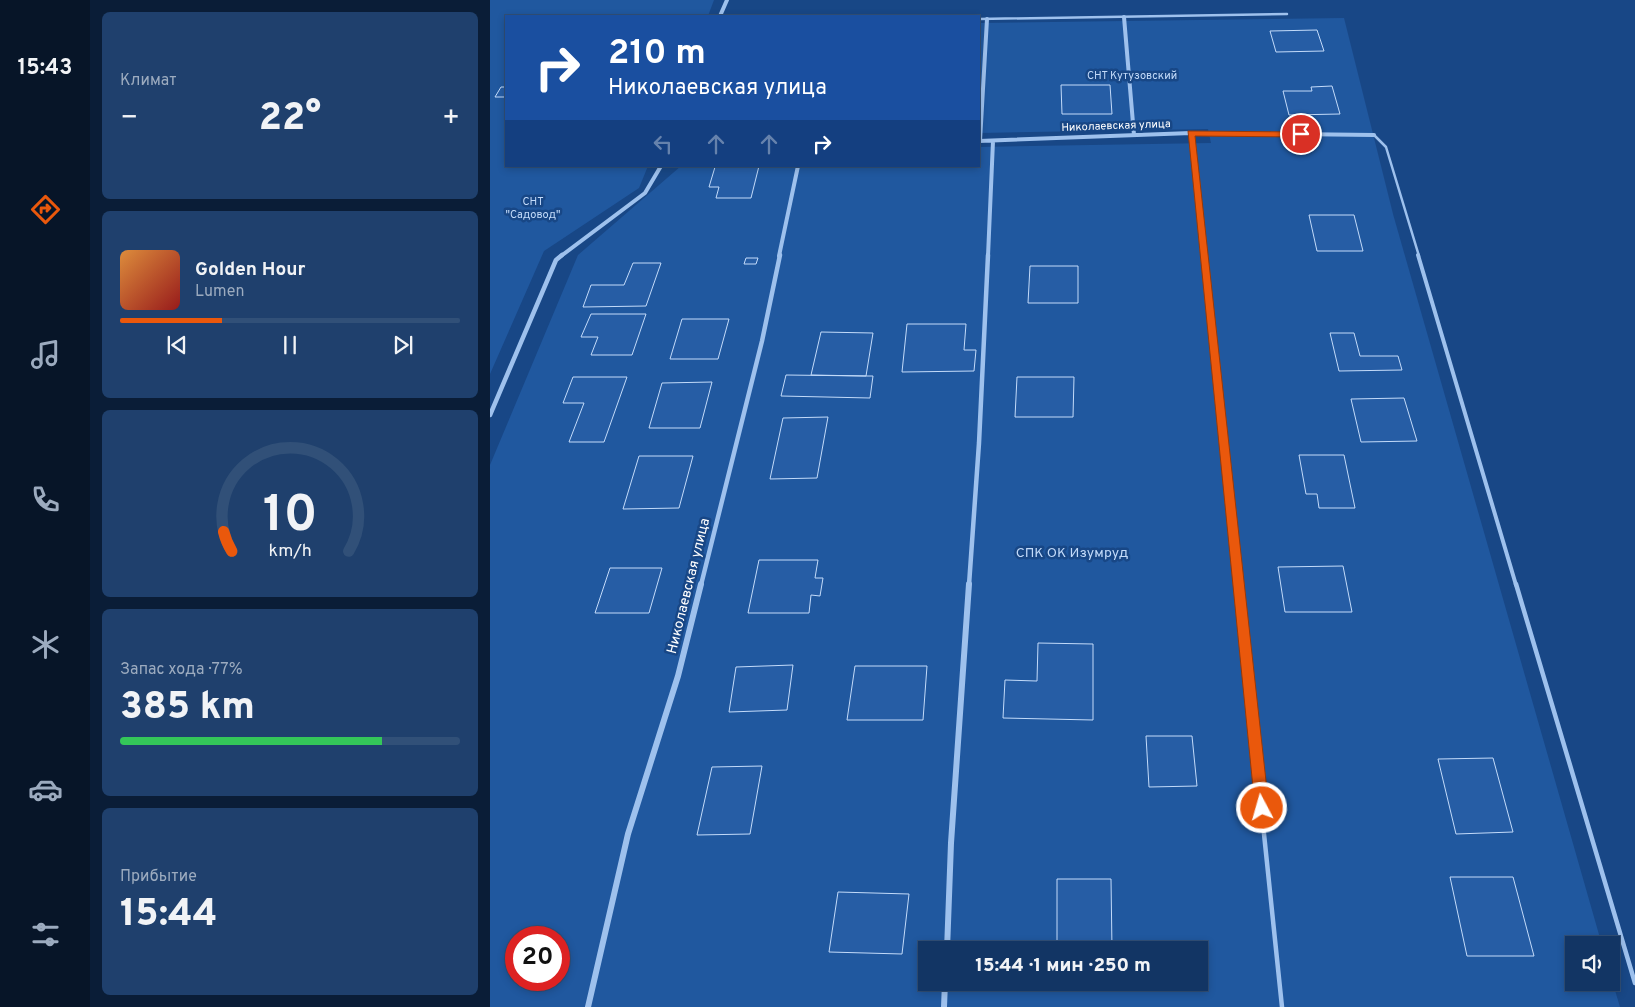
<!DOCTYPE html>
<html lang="ru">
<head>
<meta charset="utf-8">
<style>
	body { margin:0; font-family:Overpass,sans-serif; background:#1f406d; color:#f1f3f6; height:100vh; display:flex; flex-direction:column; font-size:19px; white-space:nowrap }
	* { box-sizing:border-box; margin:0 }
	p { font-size:16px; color:#9cabbf }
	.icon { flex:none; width:28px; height:28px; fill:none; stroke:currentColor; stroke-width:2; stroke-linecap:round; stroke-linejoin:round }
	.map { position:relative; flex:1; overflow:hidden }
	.sheet { display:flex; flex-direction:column; gap:12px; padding:12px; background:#0a1d37; width:400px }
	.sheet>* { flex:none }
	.top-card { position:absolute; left:15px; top:15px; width:475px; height:152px; border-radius:0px; box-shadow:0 2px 8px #0003,0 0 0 1px #315078; background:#1a4fa0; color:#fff; overflow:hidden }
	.controls { position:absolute; left:1075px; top:936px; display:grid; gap:10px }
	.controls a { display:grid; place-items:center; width:55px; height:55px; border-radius:0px; background:#123564; box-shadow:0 2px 8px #0003,0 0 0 1px #315078; font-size:25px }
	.speed { position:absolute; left:15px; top:926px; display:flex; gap:10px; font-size:25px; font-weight:700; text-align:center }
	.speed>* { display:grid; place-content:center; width:65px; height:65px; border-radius:50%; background:#123564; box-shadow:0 2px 8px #0003,0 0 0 1px #315078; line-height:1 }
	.speed .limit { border:8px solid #d22; background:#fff; color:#111 }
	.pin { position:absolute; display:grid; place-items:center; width:42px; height:42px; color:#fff; margin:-21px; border:2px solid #fff; border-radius:50%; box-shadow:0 1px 5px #0007 }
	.me { position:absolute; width:55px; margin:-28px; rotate:354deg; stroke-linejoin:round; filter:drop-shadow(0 0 4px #0008) }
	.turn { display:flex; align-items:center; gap:18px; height:105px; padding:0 20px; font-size:22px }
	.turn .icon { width:65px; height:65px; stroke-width:2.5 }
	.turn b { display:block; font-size:35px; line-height:42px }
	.lanes { display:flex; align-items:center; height:48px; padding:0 20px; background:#0003; justify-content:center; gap:25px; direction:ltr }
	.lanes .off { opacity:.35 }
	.big { font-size:38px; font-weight:800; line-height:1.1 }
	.sheet .card { flex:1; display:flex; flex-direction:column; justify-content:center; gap:8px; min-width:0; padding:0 18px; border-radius:8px; background:#1f406d }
	.sheet .dial { align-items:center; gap:0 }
	.dial svg { height:130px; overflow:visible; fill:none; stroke:#315078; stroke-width:7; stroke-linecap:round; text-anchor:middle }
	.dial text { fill:#f1f3f6; stroke:none }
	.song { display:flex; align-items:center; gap:15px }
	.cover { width:60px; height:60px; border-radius:8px; background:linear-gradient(135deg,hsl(30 70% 55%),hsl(0 70% 35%)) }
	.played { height:5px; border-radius:2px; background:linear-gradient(90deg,#ea580c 30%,#315078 30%) }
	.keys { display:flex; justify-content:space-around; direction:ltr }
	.heat { display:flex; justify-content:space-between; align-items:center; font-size:28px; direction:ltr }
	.charge { height:8px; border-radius:4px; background:linear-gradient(90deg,#34c759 77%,#315078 0) }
	.trip { position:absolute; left:428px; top:941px; width:290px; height:50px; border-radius:0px; background:#123564; box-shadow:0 2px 8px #0003,0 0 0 1px #315078; font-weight:800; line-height:50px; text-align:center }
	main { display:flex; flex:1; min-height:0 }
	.tabs { display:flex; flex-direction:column; width:90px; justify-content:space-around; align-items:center; background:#071528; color:#9cabbf }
	.tabs .icon { width:35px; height:35px }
	.tabs .selected { color:#ea580c }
	.tabs b { font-size:22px; color:#f1f3f6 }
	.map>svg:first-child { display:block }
	.green { fill:#20589f; fill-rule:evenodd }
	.building { fill:#265da5; stroke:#c3dbfa }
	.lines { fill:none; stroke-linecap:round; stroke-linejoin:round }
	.service-far2 { stroke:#9ec1ed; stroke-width:2.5 }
	.service-far1 { stroke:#9ec1ed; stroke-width:4 }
	.service { stroke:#9ec1ed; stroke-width:4.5 }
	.minor-far2 { stroke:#9ec1ed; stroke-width:4 }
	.minor-far1 { stroke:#9ec1ed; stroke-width:4.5 }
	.minor { stroke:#9ec1ed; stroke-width:6 }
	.route { fill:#ea580c; stroke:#983908 }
	.labels { text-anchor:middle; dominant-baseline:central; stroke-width:5; stroke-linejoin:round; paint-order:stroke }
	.far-park-label { font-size:11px; fill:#c3dbfa; stroke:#184786 }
	.far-street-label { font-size:11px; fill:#fff; stroke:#184786 }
	.park-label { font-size:14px; fill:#c3dbfa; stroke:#184786 }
	.street-label { font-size:14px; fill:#fff; stroke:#184786 }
</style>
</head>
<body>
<main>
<nav class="tabs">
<b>15:43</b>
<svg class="icon selected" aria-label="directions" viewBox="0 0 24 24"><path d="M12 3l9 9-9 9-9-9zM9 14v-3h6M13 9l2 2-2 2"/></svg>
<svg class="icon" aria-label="music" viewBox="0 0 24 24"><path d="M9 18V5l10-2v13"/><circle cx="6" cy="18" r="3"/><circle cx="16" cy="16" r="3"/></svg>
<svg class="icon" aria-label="phone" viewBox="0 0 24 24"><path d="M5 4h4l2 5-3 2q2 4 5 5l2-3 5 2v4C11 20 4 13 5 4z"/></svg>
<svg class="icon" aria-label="climate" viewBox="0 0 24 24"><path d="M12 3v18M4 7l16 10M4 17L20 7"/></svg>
<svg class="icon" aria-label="car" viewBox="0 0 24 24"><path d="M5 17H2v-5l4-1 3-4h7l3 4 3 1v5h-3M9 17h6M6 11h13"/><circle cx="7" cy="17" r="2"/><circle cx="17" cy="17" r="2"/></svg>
<svg class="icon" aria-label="filters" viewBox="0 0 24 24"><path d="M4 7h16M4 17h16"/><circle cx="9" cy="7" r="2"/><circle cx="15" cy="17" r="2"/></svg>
</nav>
<section class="sheet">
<div class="card"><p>Климат</p>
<div class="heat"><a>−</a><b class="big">22°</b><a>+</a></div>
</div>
<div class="card">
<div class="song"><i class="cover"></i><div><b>Golden Hour</b><p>Lumen</p></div></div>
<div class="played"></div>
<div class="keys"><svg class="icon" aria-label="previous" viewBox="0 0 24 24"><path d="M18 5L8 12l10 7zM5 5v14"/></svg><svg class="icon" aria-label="pause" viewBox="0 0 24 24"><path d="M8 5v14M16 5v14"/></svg><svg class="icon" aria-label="next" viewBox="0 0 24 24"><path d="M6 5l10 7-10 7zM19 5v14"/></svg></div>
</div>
<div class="card dial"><svg viewBox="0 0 100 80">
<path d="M14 69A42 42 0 1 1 86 69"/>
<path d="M14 69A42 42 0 0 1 9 57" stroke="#ea580c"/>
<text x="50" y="56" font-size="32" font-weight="700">10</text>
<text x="50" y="72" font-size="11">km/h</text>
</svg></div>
<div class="card"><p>Запас хода · 77%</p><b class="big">385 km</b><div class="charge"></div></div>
<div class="card"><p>Прибытие</p><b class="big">15:44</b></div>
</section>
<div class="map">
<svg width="1145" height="1007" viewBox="0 0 1145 1007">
	<rect width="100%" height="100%" fill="#184786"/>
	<path class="green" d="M0,0H224L218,16H16V166H158L149,188L54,251L0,374Z
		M854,18L903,214L1112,945H1084V982H1121V977L1130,1007H0V465L88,255L191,166H489V147L721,143L718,129L489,133V23ZM26,938H69V980H26ZM436,950H709V982H436Z"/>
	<path class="building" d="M827,30L834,51L786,52L780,31Z
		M571,85H620L622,114H572Z
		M842,86L850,114L799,115L793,91H822L821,87Z
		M11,87H16V97H5Z
		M269,166L261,198H226L229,187H219L225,167Z
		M819,215H864L873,251H827Z
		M256,258H268L266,264H254Z
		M143,263H171L156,306L93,307L101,285H134Z
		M540,266H588V303H538Z
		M101,314H156L142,355H101L108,337H91Z
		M192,319H239L228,359H180Z
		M417,324H476L474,350H486L484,371L412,372Z
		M331,332L383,333L376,376L321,375Z
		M840,333H864L870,356H908L912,370L849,371Z
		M296,375L376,376H383L380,398L291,396Z
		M83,377H137L114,442H79L94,403H73Z
		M527,377H584L583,417H525Z
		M222,382L210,428H159L172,383Z
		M914,398L927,441L871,442L861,399Z
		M338,417L327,478L280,479L293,418Z
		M809,455H854L865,508H829L827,494H816Z
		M149,456H203L189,508L133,509Z
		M269,560H328L325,578H333L330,596L321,595L319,613H258Z
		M853,566L862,612H795L788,567Z
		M120,568H172L159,613H105Z
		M548,643L603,644V720L513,718L515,680L547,681Z
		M303,665L297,710L239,712L246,667Z
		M365,666H437L433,720H357Z
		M656,736H702L707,786L659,787Z
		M1003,758L1023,832L966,834L948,759Z
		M272,766L260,834L207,835L222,767Z
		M960,877H1023L1044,956H977Z
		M567,879H621L622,950H567Z
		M348,892L419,894L412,954L339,952Z"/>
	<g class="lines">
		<path class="service-far2" d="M489,19L797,14
			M701,133L714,256
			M884,135L896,147L929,256"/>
		<path class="service-far1" d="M714,255L748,585
			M928,255L1026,585"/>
		<path class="service" d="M748,584L792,1007
			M1026,584L1145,983"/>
		<path class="minor-far2" d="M230,16L237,0
			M634,17L644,135
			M489,141L701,133L884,135
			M490,141L497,19
			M71,256L155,193L171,166
			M289,256L308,166
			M498,256L503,141"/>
		<path class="minor-far1" d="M0,415L66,260L72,255
			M211,585L272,341L290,255
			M479,585L489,443L498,255"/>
		<path class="minor" d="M457,950L461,843L479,584
			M98,1007L138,834L188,676L211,584
			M454,1007L455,982"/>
	</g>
	<path class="route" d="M698,131L811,132L815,134L811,137L705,136L779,808L777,813L772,815L767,813L765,808Z"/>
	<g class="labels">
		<g class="far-park-label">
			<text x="642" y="76">СНТ Кутузовский</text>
			<text x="43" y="202">СНТ<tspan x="43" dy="13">"Садовод"</tspan></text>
		</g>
		<g class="far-street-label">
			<text transform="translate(626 126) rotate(-2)">Николаевская улица</text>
		</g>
		<g class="park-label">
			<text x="582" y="553">СПК ОК Изумруд</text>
		</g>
		<g class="street-label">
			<text transform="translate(199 586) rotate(-76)">Николаевская улица</text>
		</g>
	</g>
</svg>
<div class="controls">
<a><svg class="icon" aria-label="sound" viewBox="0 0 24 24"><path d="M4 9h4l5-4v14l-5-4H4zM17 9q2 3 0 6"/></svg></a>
</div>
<div class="speed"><div class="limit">20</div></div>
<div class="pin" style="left:811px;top:134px;background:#d93025"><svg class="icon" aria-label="arrive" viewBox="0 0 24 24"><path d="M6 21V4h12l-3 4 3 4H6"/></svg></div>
<svg class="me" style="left:772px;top:808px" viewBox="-20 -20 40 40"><circle r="17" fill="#ea580c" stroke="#fff" stroke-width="3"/><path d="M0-11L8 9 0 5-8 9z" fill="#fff"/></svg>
<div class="trip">15:44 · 1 мин · 250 m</div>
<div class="top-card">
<div class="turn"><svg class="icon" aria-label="right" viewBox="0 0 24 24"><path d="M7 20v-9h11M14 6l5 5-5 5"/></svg><div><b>210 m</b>Николаевская улица</div></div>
<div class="lanes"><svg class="icon off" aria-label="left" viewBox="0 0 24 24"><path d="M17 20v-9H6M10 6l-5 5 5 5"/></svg><svg class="icon off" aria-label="ahead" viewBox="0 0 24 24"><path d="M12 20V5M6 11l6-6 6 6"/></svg><svg class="icon off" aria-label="ahead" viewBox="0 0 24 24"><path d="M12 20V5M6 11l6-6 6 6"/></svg><svg class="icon" aria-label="right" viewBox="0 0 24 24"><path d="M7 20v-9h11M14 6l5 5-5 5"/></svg></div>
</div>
</div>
</main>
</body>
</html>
